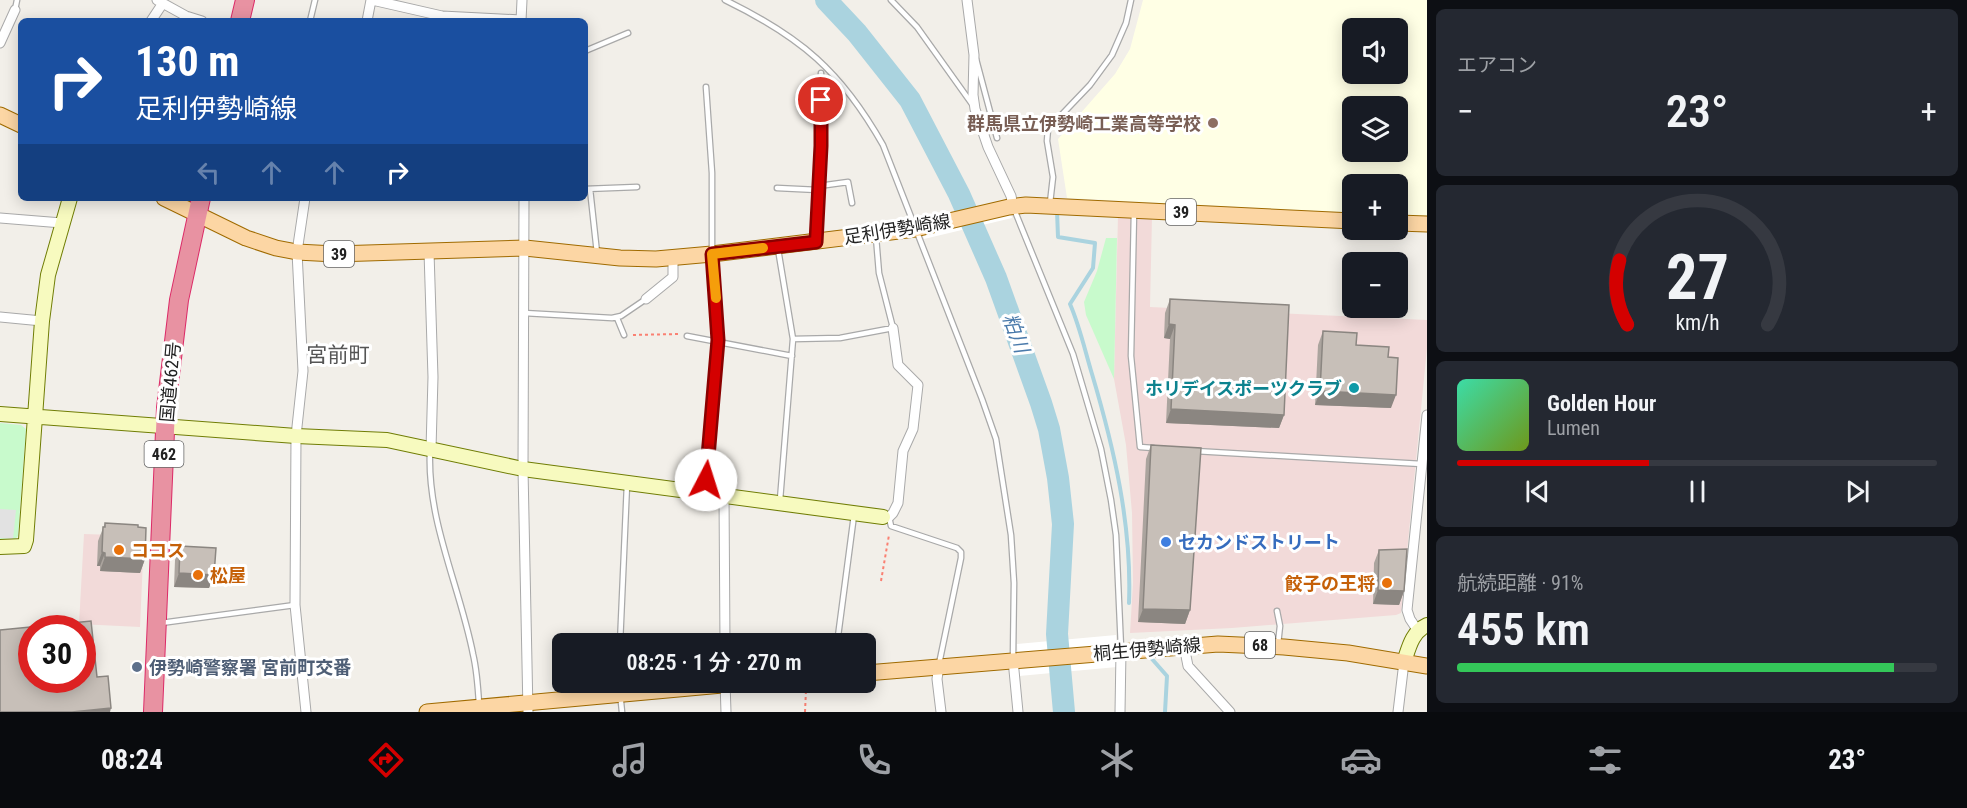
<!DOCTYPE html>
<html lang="ja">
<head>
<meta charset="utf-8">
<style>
	body { margin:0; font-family:"Roboto Condensed","Noto Sans JP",sans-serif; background:#242831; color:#f1f3f6; height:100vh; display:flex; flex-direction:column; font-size:22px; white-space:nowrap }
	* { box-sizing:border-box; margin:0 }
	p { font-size:20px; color:#9ea1a6 }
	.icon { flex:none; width:33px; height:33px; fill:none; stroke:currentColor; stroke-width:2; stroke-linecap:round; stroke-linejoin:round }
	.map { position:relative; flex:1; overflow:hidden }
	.panel { display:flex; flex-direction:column; gap:9px; padding:9px; background:#0d0f14; width:540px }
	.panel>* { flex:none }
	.banner { position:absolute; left:18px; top:18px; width:570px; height:183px; border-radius:9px; box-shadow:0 3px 15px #0003; background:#1a4fa0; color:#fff; overflow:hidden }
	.fabs { position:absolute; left:1342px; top:18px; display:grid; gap:12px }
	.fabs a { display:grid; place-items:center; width:66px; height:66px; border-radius:9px; background:#171b24; box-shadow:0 3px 15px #0003; font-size:30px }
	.speed { position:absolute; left:18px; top:615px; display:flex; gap:12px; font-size:30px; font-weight:700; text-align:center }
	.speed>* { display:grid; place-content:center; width:78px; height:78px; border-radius:50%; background:#171b24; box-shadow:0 3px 15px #0003; line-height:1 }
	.speed .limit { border:9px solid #d22; background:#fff; color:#111 }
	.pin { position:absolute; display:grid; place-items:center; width:51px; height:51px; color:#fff; margin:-26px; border:3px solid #fff; border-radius:50%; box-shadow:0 2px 6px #0007 }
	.me { position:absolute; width:66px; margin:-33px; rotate:5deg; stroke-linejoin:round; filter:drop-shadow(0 0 4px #0008) }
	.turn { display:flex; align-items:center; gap:21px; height:126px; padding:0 18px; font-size:27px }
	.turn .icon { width:78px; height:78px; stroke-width:2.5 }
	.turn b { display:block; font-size:42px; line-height:51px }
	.lanes { display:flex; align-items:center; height:57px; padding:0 18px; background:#0003; justify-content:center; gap:30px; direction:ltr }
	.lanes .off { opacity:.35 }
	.big { font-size:45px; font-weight:600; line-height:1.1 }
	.panel .widget { flex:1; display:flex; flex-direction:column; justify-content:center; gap:9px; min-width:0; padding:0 21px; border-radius:9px; background:#242831 }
	.panel .dial { align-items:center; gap:0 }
	.dial svg { height:156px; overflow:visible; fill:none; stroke:#363941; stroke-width:7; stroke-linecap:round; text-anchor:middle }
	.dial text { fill:#f1f3f6; stroke:none }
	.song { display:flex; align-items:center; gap:18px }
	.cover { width:72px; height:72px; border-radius:9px; background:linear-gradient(135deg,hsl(160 70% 55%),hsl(80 70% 35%)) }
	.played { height:6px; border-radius:3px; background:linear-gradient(90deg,#d40000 40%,#363941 40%) }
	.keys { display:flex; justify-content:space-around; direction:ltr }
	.heat { display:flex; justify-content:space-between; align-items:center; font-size:33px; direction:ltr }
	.charge { height:9px; border-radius:4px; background:linear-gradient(90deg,#34c759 91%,#363941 0) }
	.trip { position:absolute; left:552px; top:633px; width:324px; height:60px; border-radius:9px; background:#171b24; box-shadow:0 3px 15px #0003; font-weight:600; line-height:60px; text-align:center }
	.tabs { display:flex; height:96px; justify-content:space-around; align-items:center; background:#090b0e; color:#9ea1a6 }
	.tabs .icon { width:42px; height:42px }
	.tabs .on { color:#d40000 }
	.tabs b { font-size:27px; color:#f1f3f6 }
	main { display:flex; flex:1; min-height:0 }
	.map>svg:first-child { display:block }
	.commercial { fill:#f2dad9 }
	.education { fill:#ffffe5; fill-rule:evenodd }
	.park { fill:#c8facc }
	.parking { fill:#e2e2e2 }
	.pier { fill:#fff }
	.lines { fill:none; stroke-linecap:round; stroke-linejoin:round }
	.stream { stroke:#aad3df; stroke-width:4 }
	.river { stroke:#aad3df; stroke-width:22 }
	.lane-casing { stroke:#a9a9a9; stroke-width:7 }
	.street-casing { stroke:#a9a9a9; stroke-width:11 }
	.secondary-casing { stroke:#707d05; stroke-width:16 }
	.primary-casing { stroke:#a06b00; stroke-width:17 }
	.highway-casing { stroke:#dc2a67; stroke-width:20 }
	.path { stroke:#fa8072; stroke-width:2; stroke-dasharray:3 3; stroke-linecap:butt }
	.lane { stroke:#fff; stroke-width:4.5 }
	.street { stroke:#fff; stroke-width:9 }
	.secondary { stroke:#f7fabf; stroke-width:14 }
	.primary { stroke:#fcd6a4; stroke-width:15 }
	.highway { stroke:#e892a2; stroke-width:18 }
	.wall { fill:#aba49e }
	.shaded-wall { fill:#8b8681 }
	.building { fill:#c7bfb8; stroke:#8b8681; stroke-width:1.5; fill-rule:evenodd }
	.route-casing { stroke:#8a0000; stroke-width:15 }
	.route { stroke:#d40000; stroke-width:10 }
	.slow { stroke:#f59e0b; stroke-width:10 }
	.education-dot { fill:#8d6e63; stroke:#fff; stroke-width:2 }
	.culture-dot { fill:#0f9aa8; stroke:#fff; stroke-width:2 }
	.shop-dot { fill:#3f7fe0; stroke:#fff; stroke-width:2 }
	.food-dot { fill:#e8710a; stroke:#fff; stroke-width:2 }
	.service-dot { fill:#5c6f8a; stroke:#fff; stroke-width:2 }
	.labels { text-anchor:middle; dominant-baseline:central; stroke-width:6; stroke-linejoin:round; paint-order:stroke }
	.shield { fill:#fff; stroke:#646464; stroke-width:1.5 }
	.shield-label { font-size:16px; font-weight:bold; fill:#222 }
	.education-label { font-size:18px; font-weight:bold; fill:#785e54; stroke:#fff; text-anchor:end }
	.street-label { font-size:18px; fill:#222; stroke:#fff }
	.culture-label { font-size:18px; font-weight:bold; fill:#0d838f; stroke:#fff; text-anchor:end }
	.shop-label { font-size:18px; font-weight:bold; fill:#366cbe; stroke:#fff; text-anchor:start }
	.food-label { font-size:18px; font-weight:bold; fill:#c56008; stroke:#fff; text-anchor:start }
	.service-label { font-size:18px; font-weight:bold; fill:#4e5e75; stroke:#fff; text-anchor:start }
	.water-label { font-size:20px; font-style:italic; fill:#4a7aab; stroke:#fff }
	.quarter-label { font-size:21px; fill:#555; stroke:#fff }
</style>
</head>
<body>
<main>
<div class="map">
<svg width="1427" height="712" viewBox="0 0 1427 712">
	<rect width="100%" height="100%" fill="#f2efe9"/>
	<path class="commercial" d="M1118,216L1152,217L1150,307L1427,320V348L1401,613L1396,615L1232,628L1130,633L1133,583L1132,513L1126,445L1114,379Z
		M84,534L144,536L140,627L79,624Z"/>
	<path class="education" d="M1143,0H1427V217L1398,215V184H1353V213L1067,198L1058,139L1115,74L1130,49ZM1353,28H1398V74H1353ZM1353,106H1398V152H1353Z"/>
	<path class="park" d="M1106,238H1117L1114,379L1086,315L1084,302L1097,271Z
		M0,423L21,425L26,429L18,536L14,540L0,539Z"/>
	<path class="parking" d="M0,509L16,510L13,539L0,538Z"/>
	<path class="pier" d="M1009,207L1012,218L924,239L918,222Z
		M1116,635L1117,667L1019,676L1017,644Z"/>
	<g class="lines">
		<path class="stream" d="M1057,211L1058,237L1095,243L1093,268L1070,304C1080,327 1085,351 1092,374C1114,448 1132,525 1129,603
			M1152,659L1167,676L1165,712"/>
		<path class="river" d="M826,0L857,33L910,100L959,194L996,278L1041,403L1049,429L1058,478L1063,524L1057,634L1064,712"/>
		<defs>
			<path id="lane" d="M725,0C801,37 841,71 883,145L982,399L996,439L1011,535L1014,583L1013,657
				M891,0L917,27L972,104
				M15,10L17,0
				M310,21L315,0
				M585,51L628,33
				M976,59L997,138
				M706,87L712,173V253
				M819,186L848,182L852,203
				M777,188L818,190
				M585,189L637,187
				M590,189L597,253
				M1050,203L1053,177L1047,141L1048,129L1090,85L1112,55L1126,23L1131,0
				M1014,209L1073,354L1101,449L1111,500L1116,535L1121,648
				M1134,212L1131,356L1140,447L1153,448
				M816,239L821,146V73
				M778,249L793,339L780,500
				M524,313L612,318L621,316L646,299
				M617,318L624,335
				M687,336L792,356
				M793,339L840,338L893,328L879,273L876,237
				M1195,451L1422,464
				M430,452C427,521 460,587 473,654C477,671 478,687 479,704
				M889,517L891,526L957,548L961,552V558L939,664
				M1277,611L1280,626L1278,644
				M161,623L295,605
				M620,644L627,484
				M837,644L854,515
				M619,682L622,712"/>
			<path id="street" d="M157,0L186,16L202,21
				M372,0L442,16L521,20
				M967,0L974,55L973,95L975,109L988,147L1011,196L1013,206
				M151,21L163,3
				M367,21L371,0
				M521,21L522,0
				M0,43L15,10
				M305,198L297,252L303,371L296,436L295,605L306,712
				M524,198L523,469L528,712
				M0,218L62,223
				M429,252L433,377L431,449
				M646,299L673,277V258
				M0,317L42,321
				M705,493L718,340L712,254
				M724,495L725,644
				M883,517H889L893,513L898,503L903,451L913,429L918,385L898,365L893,328
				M1418,631L1410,619L1407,610L1427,415
				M1184,646L1188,666L1230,712
				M1013,660L1018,712
				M939,666L937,679L941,712
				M725,682L726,712
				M1120,712L1121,651
				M1398,712L1404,662"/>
			<path id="secondary" d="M0,414L296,436L387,440L523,469L883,517
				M0,547L24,546L26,540L42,321L48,275L70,198
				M1404,662C1409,647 1412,632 1427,625"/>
			<path id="primary" d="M0,115L21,125
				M164,198L246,238L276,248L297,252L335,254L525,248L620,258L656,259L712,254L915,229L1009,207L1026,205L1353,221
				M1398,223L1427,224
				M866,673L1218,644L1284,647L1348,653L1427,666
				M427,712L755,682"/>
			<path id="highway" d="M240,21L245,0
				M153,712L166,408L179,300L201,198"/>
		</defs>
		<use href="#lane" class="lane-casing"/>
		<use href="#street" class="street-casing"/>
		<use href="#secondary" class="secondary-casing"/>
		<use href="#primary" class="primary-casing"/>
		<use href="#highway" class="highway-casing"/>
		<path class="path" d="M633,335L678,334
			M881,581L889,535
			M805,712L806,690"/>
		<use href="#lane" class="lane"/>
		<use href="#street" class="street"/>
		<use href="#secondary" class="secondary"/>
		<use href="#primary" class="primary"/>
		<use href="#highway" class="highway"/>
	</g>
	<path class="wall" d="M1170,299L1284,415L1279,428L1166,423L1170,339L1164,338L1165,313Z
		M1323,331L1388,357L1391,408L1315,405L1318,345Z
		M1151,445L1190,610L1185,624L1138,622L1146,459Z
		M105,523L138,527L145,559L140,573L100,571V566H97L98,541Z
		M180,546L214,575L209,588L174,587L175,560Z
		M1379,550L1404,591L1399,605L1373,604L1374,563Z"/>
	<path class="shaded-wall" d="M1169,324L1175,325L1170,339L1164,338Z
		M1320,391L1396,395L1391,408L1315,405Z
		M1171,409L1284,415L1279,428L1166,423Z
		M102,552L105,553L100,566H97Z
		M105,557L145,559L140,573L100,571Z
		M179,573L214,575L209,588L174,587Z
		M1378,590L1404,591L1399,605L1373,604Z
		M1143,609L1190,610L1185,624L1138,622Z
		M111,708L110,712H72Z"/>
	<path class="building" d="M1170,299L1289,305L1284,415L1171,409L1175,325L1169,324Z
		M1323,331L1357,333L1356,345L1389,347L1388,357L1398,358L1396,395L1320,391Z
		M1151,445L1201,448L1190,610L1143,609Z
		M105,523L138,525V527L146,528L145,559L105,557V553L102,552L103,527H105Z
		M180,546L216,548L214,575L179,573Z
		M1407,549L1404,591L1378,590L1379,550Z
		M91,621L97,677L108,676L111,708L72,712H0V630ZM32,628H82V680H32Z"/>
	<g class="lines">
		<defs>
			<path id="route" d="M706,480L718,340L712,254L816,242L821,146V100"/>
		</defs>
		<use href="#route" class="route-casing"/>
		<use href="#route" class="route"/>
		<path class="slow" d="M716,298L712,254L763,248"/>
	</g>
	<circle class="education-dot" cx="1213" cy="123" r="6"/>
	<circle class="culture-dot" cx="1354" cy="388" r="6"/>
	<circle class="shop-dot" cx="1166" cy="542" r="6"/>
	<g class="food-dot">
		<circle cx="119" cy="550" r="6"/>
		<circle cx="198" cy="575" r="6"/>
		<circle cx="1387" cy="583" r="6"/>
	</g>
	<circle class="service-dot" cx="137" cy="667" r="6"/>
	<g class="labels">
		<g class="shield">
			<rect x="1166" y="199" width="30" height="26" rx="4.5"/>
			<rect x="324" y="241" width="30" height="26" rx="4.5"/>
			<rect x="144.5" y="441" width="39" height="26" rx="4.5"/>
			<rect x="1245" y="632" width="30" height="26" rx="4.5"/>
		</g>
		<g class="shield-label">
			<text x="1181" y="212">39</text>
			<text x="339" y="254">39</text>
			<text x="164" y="454">462</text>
			<text x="1260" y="645">68</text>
		</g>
		<g class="education-label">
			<text x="1201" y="123">群馬県立伊勢崎工業高等学校</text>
		</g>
		<g class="street-label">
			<text transform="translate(897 229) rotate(-9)">足利伊勢崎線</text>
			<text transform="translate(170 382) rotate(-85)">国道462号</text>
			<text transform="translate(1147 649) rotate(-5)">桐生伊勢崎線</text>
		</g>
		<g class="culture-label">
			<text x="1342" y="388">ホリデイスポーツクラブ</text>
		</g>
		<g class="shop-label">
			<text x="1178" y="542">セカンドストリート</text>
		</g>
		<g class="food-label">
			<text x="131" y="550">ココス</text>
			<text x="210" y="575">松屋</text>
			<text x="1375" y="583" text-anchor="end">餃子の王将</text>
		</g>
		<g class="service-label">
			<text x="149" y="667">伊勢崎警察署 宮前町交番</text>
		</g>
		<g class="water-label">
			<text transform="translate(1016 333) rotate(70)">粕川</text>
		</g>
		<g class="quarter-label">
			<text x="338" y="355">宮前町</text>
		</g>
	</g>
</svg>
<div class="fabs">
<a><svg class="icon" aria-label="sound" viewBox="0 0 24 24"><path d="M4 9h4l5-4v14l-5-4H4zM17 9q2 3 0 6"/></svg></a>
<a><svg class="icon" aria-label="layers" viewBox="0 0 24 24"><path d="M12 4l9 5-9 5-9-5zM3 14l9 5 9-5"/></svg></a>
<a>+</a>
<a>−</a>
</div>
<div class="speed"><div class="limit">30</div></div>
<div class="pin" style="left:821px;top:100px;background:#d93025"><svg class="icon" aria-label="arrive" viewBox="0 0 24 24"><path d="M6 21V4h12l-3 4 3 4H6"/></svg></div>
<svg class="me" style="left:706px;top:480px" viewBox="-20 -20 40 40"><circle r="19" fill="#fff"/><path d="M0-13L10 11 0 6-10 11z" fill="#d40000"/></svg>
<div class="trip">08:25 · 1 分 · 270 m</div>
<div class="banner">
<div class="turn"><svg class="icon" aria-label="right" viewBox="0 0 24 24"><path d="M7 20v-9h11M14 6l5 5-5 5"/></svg><div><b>130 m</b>足利伊勢崎線</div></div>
<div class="lanes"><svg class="icon off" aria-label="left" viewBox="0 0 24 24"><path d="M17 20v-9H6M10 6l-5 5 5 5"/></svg><svg class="icon off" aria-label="ahead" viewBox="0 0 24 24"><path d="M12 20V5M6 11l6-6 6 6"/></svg><svg class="icon off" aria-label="ahead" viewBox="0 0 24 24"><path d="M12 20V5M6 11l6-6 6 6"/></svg><svg class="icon" aria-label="right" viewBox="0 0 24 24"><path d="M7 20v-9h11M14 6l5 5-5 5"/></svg></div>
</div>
</div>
<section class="panel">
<div class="widget"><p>エアコン</p>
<div class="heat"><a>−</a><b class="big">23°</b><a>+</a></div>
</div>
<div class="widget dial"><svg viewBox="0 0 100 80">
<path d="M14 69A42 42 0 1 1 86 69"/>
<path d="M14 69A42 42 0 0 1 10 36" stroke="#d40000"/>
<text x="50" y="56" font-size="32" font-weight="700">27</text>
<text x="50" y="72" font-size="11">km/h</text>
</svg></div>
<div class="widget">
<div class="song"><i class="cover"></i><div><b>Golden Hour</b><p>Lumen</p></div></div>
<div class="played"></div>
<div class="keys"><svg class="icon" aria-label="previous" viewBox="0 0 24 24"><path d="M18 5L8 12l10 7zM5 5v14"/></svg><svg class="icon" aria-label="pause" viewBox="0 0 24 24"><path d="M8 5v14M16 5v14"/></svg><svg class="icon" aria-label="next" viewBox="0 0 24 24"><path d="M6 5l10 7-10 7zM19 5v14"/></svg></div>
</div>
<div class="widget"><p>航続距離 · 91%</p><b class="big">455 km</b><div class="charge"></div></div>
</section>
</main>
<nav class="tabs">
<b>08:24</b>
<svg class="icon on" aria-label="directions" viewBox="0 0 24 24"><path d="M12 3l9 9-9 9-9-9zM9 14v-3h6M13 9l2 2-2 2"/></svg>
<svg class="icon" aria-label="music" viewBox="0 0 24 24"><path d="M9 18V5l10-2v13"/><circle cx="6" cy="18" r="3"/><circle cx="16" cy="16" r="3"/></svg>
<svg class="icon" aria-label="phone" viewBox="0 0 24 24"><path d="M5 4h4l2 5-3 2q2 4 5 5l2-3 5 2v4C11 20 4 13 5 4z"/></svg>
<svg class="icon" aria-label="climate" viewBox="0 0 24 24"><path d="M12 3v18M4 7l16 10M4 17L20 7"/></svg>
<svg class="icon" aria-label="car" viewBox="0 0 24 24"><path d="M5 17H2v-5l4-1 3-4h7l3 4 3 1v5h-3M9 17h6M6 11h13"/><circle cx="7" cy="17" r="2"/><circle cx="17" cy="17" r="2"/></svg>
<svg class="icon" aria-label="filters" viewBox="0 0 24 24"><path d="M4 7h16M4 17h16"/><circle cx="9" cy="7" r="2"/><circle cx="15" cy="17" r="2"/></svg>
<b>23°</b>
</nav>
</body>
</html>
